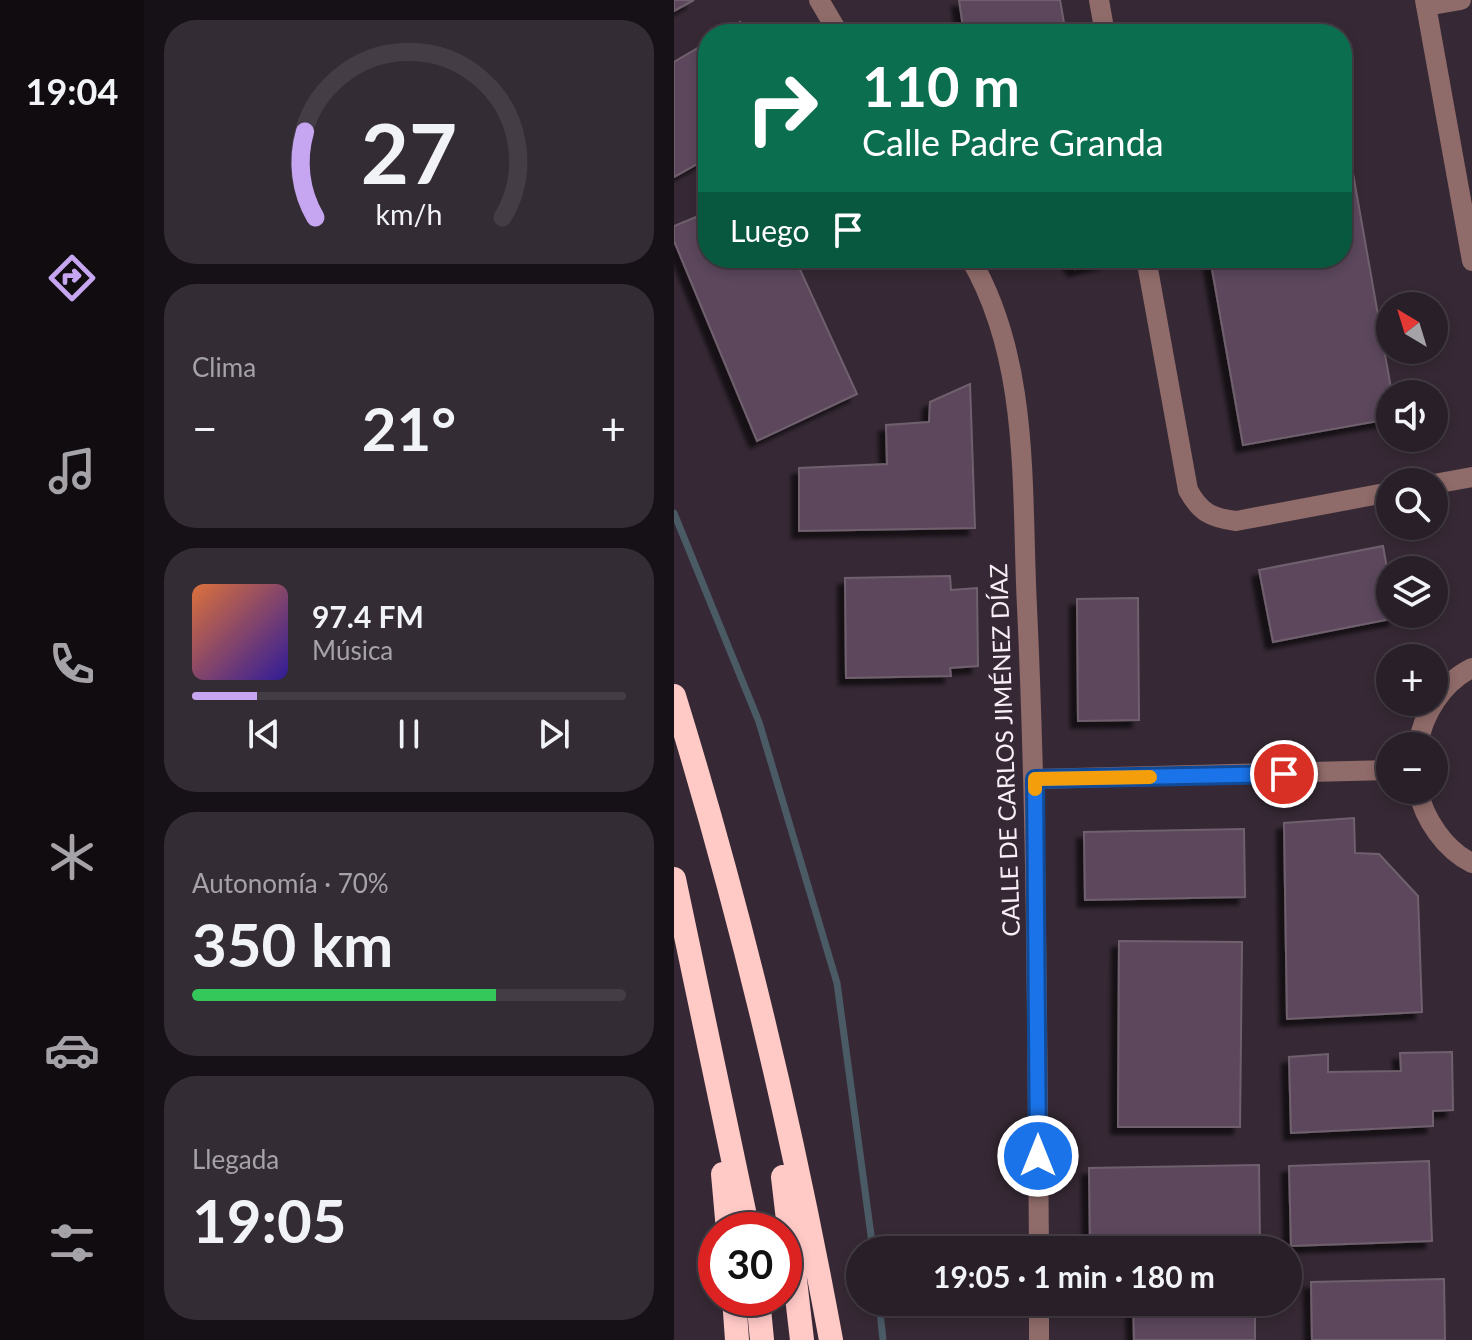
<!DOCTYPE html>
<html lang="es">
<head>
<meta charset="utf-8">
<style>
	body { margin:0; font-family:Lato,sans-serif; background:#342c34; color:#f1f3f6; height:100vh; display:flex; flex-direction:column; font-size:30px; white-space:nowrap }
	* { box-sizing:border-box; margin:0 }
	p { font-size:26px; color:#a5a2a8 }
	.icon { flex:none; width:44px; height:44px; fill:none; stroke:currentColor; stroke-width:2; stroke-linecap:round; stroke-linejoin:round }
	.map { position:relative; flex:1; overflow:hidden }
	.sheet { display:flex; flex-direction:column; gap:20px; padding:20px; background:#161116; width:530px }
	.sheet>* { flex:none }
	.banner { position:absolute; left:24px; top:24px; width:654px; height:244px; border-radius:32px; box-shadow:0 4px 12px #0003,0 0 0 2px #443d45; background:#0b6e4f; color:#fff; overflow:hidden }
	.needle { width:52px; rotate:322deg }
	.fabs { position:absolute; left:702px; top:292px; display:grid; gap:16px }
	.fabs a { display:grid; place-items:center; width:72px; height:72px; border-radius:50%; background:#281f28; box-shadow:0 4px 12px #0003,0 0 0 2px #443d45; font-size:40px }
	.speed { position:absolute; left:24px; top:1212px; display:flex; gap:16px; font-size:40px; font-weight:700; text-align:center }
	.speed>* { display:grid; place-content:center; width:104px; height:104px; border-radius:50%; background:#281f28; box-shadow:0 4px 12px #0003,0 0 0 2px #443d45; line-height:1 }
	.speed .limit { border:12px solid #d22; background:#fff; color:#111 }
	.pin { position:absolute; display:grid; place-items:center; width:68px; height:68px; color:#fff; margin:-34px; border:4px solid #fff; border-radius:50%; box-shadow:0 2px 8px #0007 }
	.me { position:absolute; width:88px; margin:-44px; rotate:0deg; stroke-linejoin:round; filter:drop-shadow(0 0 6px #0008) }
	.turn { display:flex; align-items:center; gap:28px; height:168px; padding:0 32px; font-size:36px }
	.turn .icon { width:104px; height:104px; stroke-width:2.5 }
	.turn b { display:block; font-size:56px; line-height:68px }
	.then { display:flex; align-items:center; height:76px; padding:0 32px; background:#0003; gap:16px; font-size:30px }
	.big { font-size:60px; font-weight:700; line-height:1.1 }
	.sheet .card { flex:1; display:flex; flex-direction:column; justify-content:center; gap:12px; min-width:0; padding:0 28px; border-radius:32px; background:#342c34 }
	.sheet .dial { align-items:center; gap:0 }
	.dial svg { height:208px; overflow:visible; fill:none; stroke:#443d45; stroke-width:7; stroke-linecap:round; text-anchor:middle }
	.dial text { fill:#f1f3f6; stroke:none }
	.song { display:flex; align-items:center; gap:24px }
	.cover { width:96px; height:96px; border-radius:12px; background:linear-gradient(135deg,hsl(20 70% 55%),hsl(250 70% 35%)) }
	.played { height:8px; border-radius:4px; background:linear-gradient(90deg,#c6a6f0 15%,#443d45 15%) }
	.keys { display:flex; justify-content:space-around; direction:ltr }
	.heat { display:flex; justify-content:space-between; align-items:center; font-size:44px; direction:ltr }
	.charge { height:12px; border-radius:6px; background:linear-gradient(90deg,#34c759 70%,#443d45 0) }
	.trip { position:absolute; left:172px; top:1236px; width:456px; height:80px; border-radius:40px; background:#281f28; box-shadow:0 4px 12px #0003,0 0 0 2px #443d45; font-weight:700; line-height:80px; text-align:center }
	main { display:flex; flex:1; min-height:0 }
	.tab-bar { display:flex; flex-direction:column; width:144px; justify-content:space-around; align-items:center; background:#100c10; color:#a5a2a8 }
	.tab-bar .icon { width:56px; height:56px }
	.tab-bar .current { color:#c6a6f0 }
	.tab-bar b { font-size:36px; color:#f1f3f6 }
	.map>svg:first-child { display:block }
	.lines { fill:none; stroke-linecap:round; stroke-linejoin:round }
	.stream { stroke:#4a5b66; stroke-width:7 }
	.building { fill:#5c475b; stroke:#6f616e; stroke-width:2; filter:url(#shadow) }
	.minor { stroke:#8f6b69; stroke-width:20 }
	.highway { stroke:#ffc9c6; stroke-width:24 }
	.route-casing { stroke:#114b97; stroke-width:20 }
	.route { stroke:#1a73e8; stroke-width:14 }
	.slow { stroke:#f59e0b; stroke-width:14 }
	.labels { text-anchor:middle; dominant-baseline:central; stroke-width:6; stroke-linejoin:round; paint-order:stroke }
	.street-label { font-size:24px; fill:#f7eef6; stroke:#362935 }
</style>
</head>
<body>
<main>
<nav class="tab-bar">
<b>19:04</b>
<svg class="icon current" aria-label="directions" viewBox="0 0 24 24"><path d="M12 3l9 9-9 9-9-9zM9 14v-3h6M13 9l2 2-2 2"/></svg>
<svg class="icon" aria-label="music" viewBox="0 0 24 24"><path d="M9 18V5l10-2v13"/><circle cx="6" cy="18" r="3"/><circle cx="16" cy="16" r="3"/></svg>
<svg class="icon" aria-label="phone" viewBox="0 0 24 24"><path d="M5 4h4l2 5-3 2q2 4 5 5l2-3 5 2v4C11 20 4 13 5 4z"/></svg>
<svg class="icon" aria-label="climate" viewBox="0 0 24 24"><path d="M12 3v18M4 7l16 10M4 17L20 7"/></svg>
<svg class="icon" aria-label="car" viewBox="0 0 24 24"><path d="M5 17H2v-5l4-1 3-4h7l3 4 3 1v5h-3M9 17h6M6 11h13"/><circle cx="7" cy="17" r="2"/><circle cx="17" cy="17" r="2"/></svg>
<svg class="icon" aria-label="filters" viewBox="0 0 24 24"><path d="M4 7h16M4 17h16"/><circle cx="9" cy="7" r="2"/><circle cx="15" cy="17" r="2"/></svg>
</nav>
<section class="sheet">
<div class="card dial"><svg viewBox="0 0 100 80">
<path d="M14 69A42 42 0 1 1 86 69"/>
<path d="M14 69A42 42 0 0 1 10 36" stroke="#c6a6f0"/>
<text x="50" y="56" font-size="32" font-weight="700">27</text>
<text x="50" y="72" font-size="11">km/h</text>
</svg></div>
<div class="card"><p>Clima</p>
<div class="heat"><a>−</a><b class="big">21°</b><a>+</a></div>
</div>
<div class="card">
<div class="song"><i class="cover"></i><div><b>97.4 FM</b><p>Música</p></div></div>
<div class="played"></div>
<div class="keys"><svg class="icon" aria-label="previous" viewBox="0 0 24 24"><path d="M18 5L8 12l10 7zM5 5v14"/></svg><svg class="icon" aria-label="pause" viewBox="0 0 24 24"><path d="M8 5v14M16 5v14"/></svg><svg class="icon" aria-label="next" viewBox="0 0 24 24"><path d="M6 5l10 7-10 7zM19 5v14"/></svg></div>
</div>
<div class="card"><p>Autonomía · 70%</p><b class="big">350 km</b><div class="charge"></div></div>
<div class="card"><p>Llegada</p><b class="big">19:05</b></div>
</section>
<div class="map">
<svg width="798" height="1340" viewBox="0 0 798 1340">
	<defs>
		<filter id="shadow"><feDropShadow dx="-7" dy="7" stdDeviation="2" flood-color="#0009"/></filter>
	</defs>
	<rect width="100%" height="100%" fill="#362935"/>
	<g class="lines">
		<path class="stream" d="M0,513L85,722L163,983L199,1250
			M205,1302L209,1340"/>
	</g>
	<path class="building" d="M0,0H20L0,11Z
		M285,0H386L392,34H290Z
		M66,22L72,34H47Z
		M34,42V158L0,177V62Z
		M668,111L718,394L716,419L569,445L536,258H668Z
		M34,212V258H133L123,263L183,394L83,441L0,241V226Z
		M394,258H432V262L401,269Z
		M296,384L301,528L125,531V468L213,464L212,425L255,422L256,402Z
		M709,546L716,585V614H721L722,618L599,642L585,570Z
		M276,576L277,590L303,588L304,666L276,668L277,676L172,678L171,578Z
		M464,598L465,720L404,721L403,599Z
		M680,818L681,853L705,854L744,896L748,1012L613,1019L610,823Z
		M570,829L571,897L411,900L410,832Z
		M445,941L568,942L566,1127H444Z
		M778,1052L779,1110L759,1111V1126L617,1133L615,1057L654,1054V1072L727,1071L726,1053Z
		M755,1161L758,1241L617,1246L615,1166Z
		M585,1165L586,1243L416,1246L415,1168Z
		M770,1279L771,1340H638L637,1282Z
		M459,1302H581V1340H460Z"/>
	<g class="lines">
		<path class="minor" d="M145,0L165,34
			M425,0L431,34
			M751,0L798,261
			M752,6L787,0
			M296,258C357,362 347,490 353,607C363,821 363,1035 365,1250
			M472,258L514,490C526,512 537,518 562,521L716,492
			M760,484L798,477
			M744,746C748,715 769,682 798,668
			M361,779L716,770
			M744,790C750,819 771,850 798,863
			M365,1302V1340"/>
		<path class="highway" d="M0,696C65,906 117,1123 157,1340
			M0,879L74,1230
			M49,1174L54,1230
			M109,1177L128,1340
			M60,1298L63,1340
			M84,1298L88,1340"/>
	</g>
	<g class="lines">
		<defs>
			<path id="route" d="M364,1156L361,779L610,774"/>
		</defs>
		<use href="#route" class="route-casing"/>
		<use href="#route" class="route"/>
		<path class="slow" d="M361,789V779L476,777"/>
	</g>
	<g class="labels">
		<g class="street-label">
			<text transform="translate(330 750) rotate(-92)">CALLE DE CARLOS JIMÉNEZ DÍAZ</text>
		</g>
	</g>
</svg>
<div class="fabs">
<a><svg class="needle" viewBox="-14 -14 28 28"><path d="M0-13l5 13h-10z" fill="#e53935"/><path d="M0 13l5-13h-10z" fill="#a5a2a8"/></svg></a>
<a><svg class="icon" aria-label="sound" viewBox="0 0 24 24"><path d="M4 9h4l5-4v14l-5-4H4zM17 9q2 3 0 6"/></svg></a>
<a><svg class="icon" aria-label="search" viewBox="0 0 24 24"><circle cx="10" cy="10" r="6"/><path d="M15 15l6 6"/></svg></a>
<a><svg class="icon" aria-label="layers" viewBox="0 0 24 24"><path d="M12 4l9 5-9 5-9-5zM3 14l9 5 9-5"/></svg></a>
<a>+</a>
<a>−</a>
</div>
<div class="speed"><div class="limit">30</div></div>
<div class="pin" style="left:610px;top:774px;background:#d93025"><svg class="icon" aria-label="arrive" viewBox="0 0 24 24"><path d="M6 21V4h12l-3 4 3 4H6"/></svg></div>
<svg class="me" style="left:364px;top:1156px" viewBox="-20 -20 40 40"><circle r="17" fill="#1a73e8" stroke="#fff" stroke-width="3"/><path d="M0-11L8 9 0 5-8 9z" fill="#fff"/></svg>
<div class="trip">19:05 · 1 min · 180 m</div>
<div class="banner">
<div class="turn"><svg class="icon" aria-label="right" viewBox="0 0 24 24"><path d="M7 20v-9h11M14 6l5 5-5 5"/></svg><div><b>110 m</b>Calle Padre Granda</div></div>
<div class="then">Luego<svg class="icon" aria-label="arrive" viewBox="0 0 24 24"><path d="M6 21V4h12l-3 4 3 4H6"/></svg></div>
</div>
</div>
</main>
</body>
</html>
